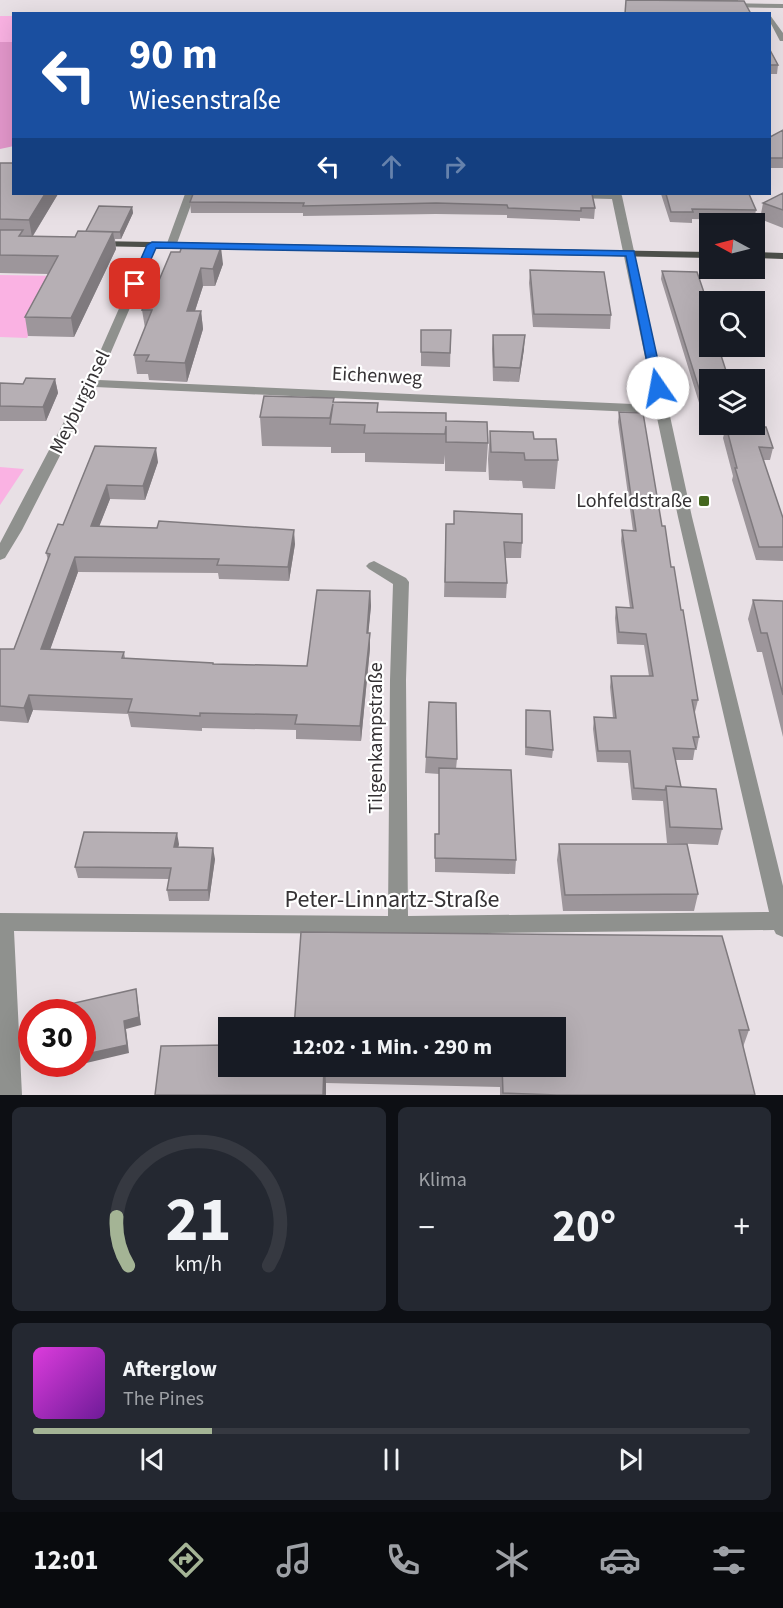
<!DOCTYPE html>
<html lang="de">
<head>
<meta charset="utf-8">
<style>
	body { margin:0; font-family:"Source Sans 3",sans-serif; background:#242831; color:#f1f3f6; height:100vh; display:flex; flex-direction:column; font-size:22px; white-space:nowrap }
	* { box-sizing:border-box; margin:0 }
	p { font-size:20px; color:#9ea1a6 }
	.icon { flex:none; width:33px; height:33px; fill:none; stroke:currentColor; stroke-width:2; stroke-linecap:round; stroke-linejoin:round }
	.map { position:relative; height:1095px; overflow:hidden }
	.drawer { display:flex; flex-direction:column; gap:12px; padding:12px; background:#0d0f14; flex:1 }
	.drawer>* { flex:none }
	.hud { position:absolute; left:12px; top:12px; width:759px; height:183px; border-radius:0px; box-shadow:0 6px 24px #0002; background:#1a4fa0; color:#fff; overflow:hidden }
	.needle { width:39px; rotate:277deg }
	.fabs { position:absolute; left:699px; top:213px; display:grid; gap:12px }
	.fabs a { display:grid; place-items:center; width:66px; height:66px; border-radius:0px; background:#171b24; box-shadow:0 6px 24px #0002; font-size:30px }
	.speed { position:absolute; left:18px; top:999px; display:flex; gap:12px; font-size:30px; font-weight:700; text-align:center }
	.speed>* { display:grid; place-content:center; width:78px; height:78px; border-radius:50%; background:#171b24; box-shadow:0 6px 24px #0002; line-height:1 }
	.speed .limit { border:9px solid #d22; background:#fff; color:#111 }
	.pin { position:absolute; display:grid; place-items:center; width:51px; height:51px; color:#fff; margin:-26px; border-radius:12px; box-shadow:0 3px 9px #0006 }
	.me { position:absolute; width:66px; margin:-33px; rotate:348deg; stroke-linejoin:round; filter:drop-shadow(0 0 4px #0008) }
	.turn { display:flex; align-items:center; gap:21px; height:126px; padding:0 18px; font-size:27px }
	.turn .icon { width:78px; height:78px; stroke-width:2.5 }
	.turn b { display:block; font-size:42px; line-height:51px }
	.lanes { display:flex; align-items:center; height:57px; padding:0 18px; background:#0003; justify-content:center; gap:30px; direction:ltr }
	.lanes .off { opacity:.35 }
	.big { font-size:45px; font-weight:700; line-height:1.1 }
	.drawer .tile { flex:1; display:flex; flex-direction:column; justify-content:center; gap:9px; min-width:0; padding:0 21px; border-radius:9px; background:#242831 }
	.drawer .dial { align-items:center; gap:0 }
	.dial svg { height:156px; overflow:visible; fill:none; stroke:#363941; stroke-width:7; stroke-linecap:round; text-anchor:middle }
	.dial text { fill:#f1f3f6; stroke:none }
	.song { display:flex; align-items:center; gap:18px }
	.cover { width:72px; height:72px; border-radius:9px; background:linear-gradient(135deg,hsl(300 70% 55%),hsl(280 70% 35%)) }
	.played { height:6px; border-radius:3px; background:linear-gradient(90deg,#a4b495 25%,#363941 25%) }
	.keys { display:flex; justify-content:space-around; direction:ltr }
	.heat { display:flex; justify-content:space-between; align-items:center; font-size:33px; direction:ltr }
	.drawer .tiles { flex:1; display:grid; gap:12px; grid-template-columns:1fr 1fr }
	.tile:last-child { grid-column:span 2 }
	.trip { position:absolute; left:218px; top:1017px; width:348px; height:60px; border-radius:0px; background:#171b24; box-shadow:0 6px 24px #0002; font-weight:700; line-height:60px; text-align:center }
	.tab-bar { display:flex; height:96px; justify-content:space-around; align-items:center; background:#090b0e; color:#9ea1a6 }
	.tab-bar .icon { width:42px; height:42px }
	.tab-bar .active { color:#a4b495 }
	.tab-bar b { font-size:27px; color:#f1f3f6 }
	.map>svg:first-child { display:block }
	.green { fill:#fab2e3 }
	.forest { fill:#e397cb }
	.lines { fill:none; stroke-linecap:round; stroke-linejoin:round }
	.minor { fill:#8f918e; fill-rule:evenodd }
	.major { fill:#4c4f4a; fill-rule:evenodd }
	.wall { fill:#9d969b }
	.shaded-wall { fill:#7f7a7e }
	.building { fill:#b6afb4; stroke:#7f7a7e; stroke-width:1.5 }
	.route { fill:#1a73e8; stroke:#114b97; stroke-width:1.5 }
	.poi-dot { fill:#45671f; stroke:#fff; stroke-width:2 }
	.labels { text-anchor:middle; dominant-baseline:central; stroke-width:4.5; stroke-linejoin:round; paint-order:stroke }
	.street-label { font-size:20px; fill:#353234; stroke:#fff }
	.poi-label { font-size:20px; fill:#353234; stroke:#fff; text-anchor:end }
	.near-street-label { font-size:24px; fill:#353234; stroke:#fff }
</style>
</head>
<body>
<div class="map">
<svg width="783" height="1095" viewBox="0 0 783 1095">
	<rect width="100%" height="100%" fill="#e8e0e5"/>
	<path class="green" d="M0,16H13V42H0Z
		M0,275L59,276L27,338L0,337Z
		M0,467L24,469L0,505Z"/>
	<path class="forest" d="M0,42H13L14,146L0,149Z"/>
	<g class="lines">
		<path class="minor" d="M723,3L783,4V8L726,7Z
			M770,15L783,33V41H780L770,22Z
			M185,194H195L176,246L175,248H167L166,246Z
			M568,194H621L622,196L692,517L783,886V937L776,934L774,930L398,934L14,931L22,1095H0V913L388,916L390,680L393,584L369,569L366,566L369,563L374,561L406,578L409,582L406,680L408,916L769,912L678,517L656,413L95,387L22,530L5,558L0,560V543L95,363L147,245L152,242L157,245L99,380L655,405L612,199L572,198L569,197Z"/>
		<path class="major" d="M96,241L710,252V258L92,246L91,244Z
			M754,252L783,253V259L754,258Z"/>
	</g>
	<path class="wall" d="M673,0H738V1Z
		M770,50L778,65L777,74H770Z
		M783,130V168H770V137Z
		M0,163L58,194L33,236L75,237L132,207L133,213L121,239H115L116,249L74,337L28,336L25,317L48,274L0,273Z
		M783,193V228L760,219L763,203Z
		M193,194L595,208L594,219L580,218V221L507,218V215L436,214L303,216V213H191L190,202Z
		M661,194H749L756,210L754,220L692,219V223L670,222Z
		M171,252L223,264L215,286H203L195,311H201L203,329L187,382L149,380L148,374H137L134,355L145,328L142,310L157,285Z
		M530,270L611,315L610,329L533,327L529,283Z
		M662,271L710,310V407L700,406L661,279Z
		M421,330H451L450,367L421,366Z
		M493,335L524,349L519,382L493,381L492,349Z
		M55,379L58,393L46,421H0V383L23,384Z
		M334,402L378,403V412L446,421L488,443L486,472L445,471V455L444,464L365,462V453H331V447L262,446L260,417Z
		M619,412L662,526L681,610L698,700L695,712H694L699,737L697,748H695L693,760H675L681,787L722,829L718,845L667,843L663,801L632,800L628,763L597,762L593,729L594,717L613,718L610,687L611,676H649L644,645L617,644L615,618L616,607L630,608L621,541L622,530L633,531L618,422Z
		M726,426L773,448L770,460H763L783,518V561L756,560L732,480L733,476L723,438Z
		M490,431L534,439L558,460L555,489L523,488L522,481L489,480L488,459Z
		M95,446L158,462L145,500L110,499L99,526L295,544L289,581L219,579L218,573L78,572L50,649L124,652L125,658L213,663L214,664L307,666L370,591L371,606L368,633L370,648L361,741L296,739V730L202,728V731L131,727L128,714L33,710L28,723L0,721V649H14L48,560L46,553L63,525Z
		M446,524H454L522,543L521,558H505L507,583L506,598L444,597Z
		M753,600L783,601V737L762,652H757L748,619Z
		M526,710L553,750L552,758L525,755Z
		M426,757L457,759L456,769L516,860L515,874L435,872V834H439V774L425,773Z
		M179,844L178,847L215,859L209,901H169L167,890L169,879L78,878L75,867Z
		M559,844L698,894L694,911H563L557,860Z
		M555,1028L749,1030L743,1047L755,1095H500V1087L326,1083V1095H155L228,1066H555Z"/>
	<path class="shaded-wall" d="M45,194H58L32,237L29,220Z
		M132,207L133,213L121,239L120,232Z
		M113,232L116,249L74,337L71,318Z
		M221,247L223,264L215,286L213,269Z
		M201,268L203,286L189,329L187,311Z
		M201,311L203,329L187,382L185,363Z
		M525,335L524,349L519,382L520,368Z
		M55,379L58,393L46,421L43,407Z
		M156,448L158,462L145,500L143,486Z
		M107,485L110,499L94,540L91,526Z
		M294,530L295,544L289,581L288,567Z
		M75,557L78,572L45,664L41,649Z
		M370,591L371,606L367,648V633Z
		M370,633V648L361,741L360,726Z
		M29,695L33,710L28,723L24,708Z
		M177,833L179,844L176,858L174,847Z
		M213,848L215,859L209,901L208,890Z
		M136,989L141,1025L126,1029L129,1053L82,1064V1055Z
		M324,1066H325L326,1083V1095H323Z"/>
	<path class="building" d="M626,0L744,1L751,14H625Z
		M770,50L778,65H770Z
		M783,130V158H770V137Z
		M0,163H14V194H45L29,220L0,219Z
		M783,193V210L763,203Z
		M193,194H592L595,208H581V211L508,208L507,205L436,203L303,206L304,203L190,202Z
		M666,194H749L756,210L692,209L693,212H671Z
		M99,206L132,207L120,232L86,231Z
		M0,230H23L19,236L75,237L78,231L113,232L71,318L25,317L58,256L0,255Z
		M182,246L221,247L213,269L201,268L187,311H201L185,363L146,361L149,355H134L152,310H142L152,285H157L171,252H180Z
		M530,270L604,272L611,315L534,314Z
		M662,271L697,272L710,310V314H707L710,320V346H718L729,380H710V398H702Z
		M421,330H451L450,353L421,352Z
		M493,335H525L520,368L494,367Z
		M26,378L55,379L43,407L0,406V383L23,384Z
		M264,396L334,398L333,402L378,403L377,412L446,413V421L487,422L488,443L446,442V426L445,434L364,433L365,425L330,424L333,404L330,418L260,417Z
		M619,412L643,413L662,526H665L671,567H674L681,610H683L698,700H692L699,737H693L696,749L673,748L681,787L666,786L665,790L634,788L630,751H598L594,717L616,718L611,676H653L646,634L619,632L616,607L633,608L622,530L636,531Z
		M726,426L766,427L773,448L759,447L783,518V547H759L735,468H737Z
		M490,431L533,432L534,439H556L558,460H525L524,453L491,452Z
		M95,446L156,448L143,486L107,485L91,526L157,528L159,521L294,530L288,567L217,565L219,559L75,557L41,649L124,652L122,658L213,663V664L307,666L317,590L370,591L367,633H370L360,726L295,724L297,715L200,713V716L128,712L132,699L29,695L24,708L0,706V649H14L50,554L46,553L58,524L63,525Z
		M454,511L522,514V543L504,542L507,583L445,582L446,524H454Z
		M753,600L783,601V695L767,633H761Z
		M429,702L456,703L457,759L426,757Z
		M526,710L550,711L553,750L526,747Z
		M439,768L511,770L516,860L435,858V834H439Z
		M666,786L716,789L722,829L670,827Z
		M84,832L177,833L174,847L213,848L208,890H167L171,868L75,867Z
		M559,844H687L698,894L565,895Z
		M301,932L722,936L749,1030H739L755,1095H557L503,1093L502,1066H555V1028H294Z
		M136,989L139,1017L124,1021L127,1045L82,1055V1012H71L70,1004Z
		M228,1045V1066H324L323,1095H155L161,1046Z"/>
	<path class="route" d="M152,242L634,251L664,388L658,391L652,388L626,256L156,248L140,284L131,287L130,284L147,245Z"/>
	<rect class="poi-dot" x="698" y="495" width="12" height="12" rx="3"/>
	<g class="labels">
		<g class="street-label">
			<text transform="translate(377 376) rotate(3)">Eichenweg</text>
			<text transform="translate(80 402) rotate(-64)">Meyburginsel</text>
			<text transform="translate(376 738) rotate(-90)">Tilgenkampstraße</text>
		</g>
		<g class="poi-label">
			<text x="692" y="501">Lohfeldstraße</text>
		</g>
		<g class="near-street-label">
			<text x="392" y="899">Peter-Linnartz-Straße</text>
		</g>
	</g>
</svg>
<div class="fabs">
<a><svg class="needle" viewBox="-14 -14 28 28"><path d="M0-13l5 13h-10z" fill="#e53935"/><path d="M0 13l5-13h-10z" fill="#9ea1a6"/></svg></a>
<a><svg class="icon" aria-label="search" viewBox="0 0 24 24"><circle cx="10" cy="10" r="6"/><path d="M15 15l6 6"/></svg></a>
<a><svg class="icon" aria-label="layers" viewBox="0 0 24 24"><path d="M12 4l9 5-9 5-9-5zM3 14l9 5 9-5"/></svg></a>
</div>
<div class="speed"><div class="limit">30</div></div>
<div class="pin" style="left:135px;top:284px;background:#d93025"><svg class="icon" aria-label="arrive" viewBox="0 0 24 24"><path d="M6 21V4h12l-3 4 3 4H6"/></svg></div>
<svg class="me" style="left:658px;top:388px" viewBox="-20 -20 40 40"><circle r="19" fill="#fff"/><path d="M0-13L10 11 0 6-10 11z" fill="#1a73e8"/></svg>
<div class="trip">12:02 · 1 Min. · 290 m</div>
<div class="hud">
<div class="turn"><svg class="icon" aria-label="left" viewBox="0 0 24 24"><path d="M17 20v-9H6M10 6l-5 5 5 5"/></svg><div><b>90 m</b>Wiesenstraße</div></div>
<div class="lanes"><svg class="icon" aria-label="left" viewBox="0 0 24 24"><path d="M17 20v-9H6M10 6l-5 5 5 5"/></svg><svg class="icon off" aria-label="ahead" viewBox="0 0 24 24"><path d="M12 20V5M6 11l6-6 6 6"/></svg><svg class="icon off" aria-label="right" viewBox="0 0 24 24"><path d="M7 20v-9h11M14 6l5 5-5 5"/></svg></div>
</div>
</div>
<section class="drawer">
<div class="tiles">
<div class="tile dial"><svg viewBox="0 0 100 80">
<path d="M14 69A42 42 0 1 1 86 69"/>
<path d="M14 69A42 42 0 0 1 8 44" stroke="#a4b495"/>
<text x="50" y="56" font-size="32" font-weight="700">21</text>
<text x="50" y="72" font-size="11">km/h</text>
</svg></div>
<div class="tile"><p>Klima</p>
<div class="heat"><a>−</a><b class="big">20°</b><a>+</a></div>
</div>
<div class="tile">
<div class="song"><i class="cover"></i><div><b>Afterglow</b><p>The Pines</p></div></div>
<div class="played"></div>
<div class="keys"><svg class="icon" aria-label="previous" viewBox="0 0 24 24"><path d="M18 5L8 12l10 7zM5 5v14"/></svg><svg class="icon" aria-label="pause" viewBox="0 0 24 24"><path d="M8 5v14M16 5v14"/></svg><svg class="icon" aria-label="next" viewBox="0 0 24 24"><path d="M6 5l10 7-10 7zM19 5v14"/></svg></div>
</div>
</div>
</section>
<nav class="tab-bar">
<b>12:01</b>
<svg class="icon active" aria-label="directions" viewBox="0 0 24 24"><path d="M12 3l9 9-9 9-9-9zM9 14v-3h6M13 9l2 2-2 2"/></svg>
<svg class="icon" aria-label="music" viewBox="0 0 24 24"><path d="M9 18V5l10-2v13"/><circle cx="6" cy="18" r="3"/><circle cx="16" cy="16" r="3"/></svg>
<svg class="icon" aria-label="phone" viewBox="0 0 24 24"><path d="M5 4h4l2 5-3 2q2 4 5 5l2-3 5 2v4C11 20 4 13 5 4z"/></svg>
<svg class="icon" aria-label="climate" viewBox="0 0 24 24"><path d="M12 3v18M4 7l16 10M4 17L20 7"/></svg>
<svg class="icon" aria-label="car" viewBox="0 0 24 24"><path d="M5 17H2v-5l4-1 3-4h7l3 4 3 1v5h-3M9 17h6M6 11h13"/><circle cx="7" cy="17" r="2"/><circle cx="17" cy="17" r="2"/></svg>
<svg class="icon" aria-label="filters" viewBox="0 0 24 24"><path d="M4 7h16M4 17h16"/><circle cx="9" cy="7" r="2"/><circle cx="15" cy="17" r="2"/></svg>
</nav>
</body>
</html>
